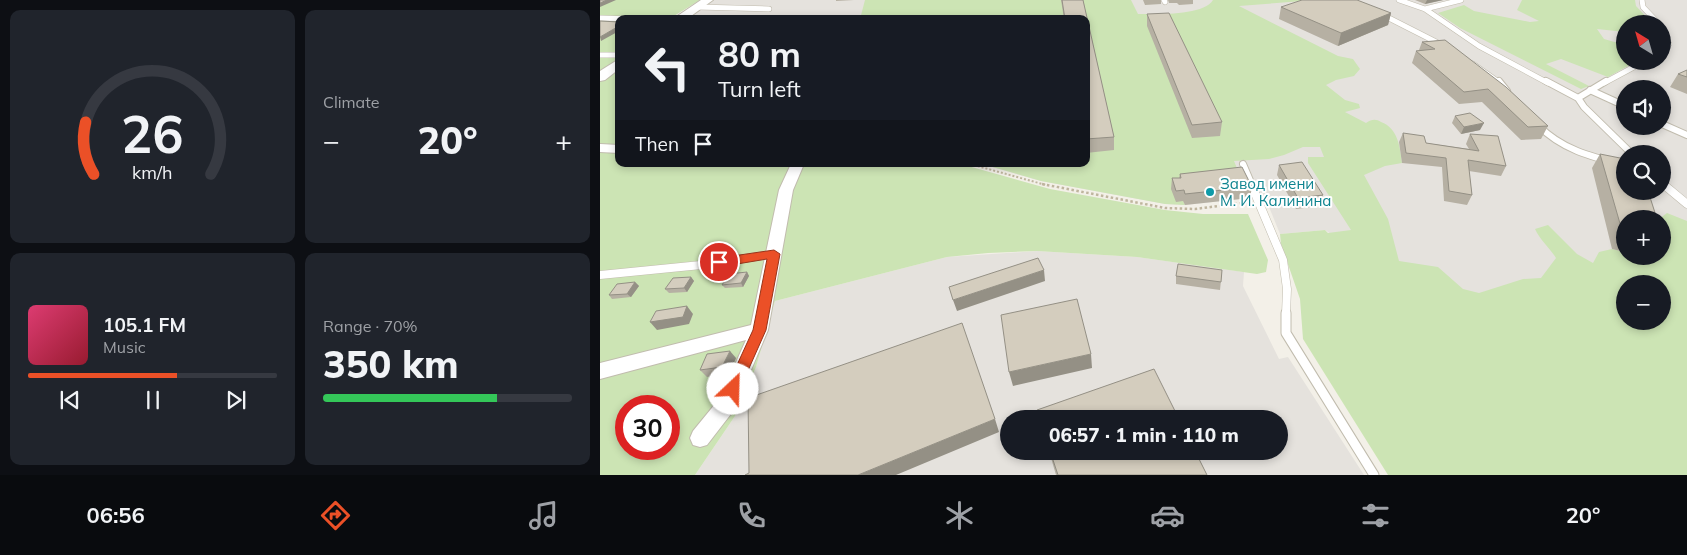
<!DOCTYPE html>
<html lang="en">
<head>
<meta charset="utf-8">
<style>
	body { margin:0; font-family:Mulish,sans-serif; background:#20242c; color:#f1f3f6; height:100vh; display:flex; flex-direction:column; font-size:19px; white-space:nowrap }
	* { box-sizing:border-box; margin:0 }
	p { font-size:16px; color:#9ea1a6 }
	.icon { flex:none; width:28px; height:28px; fill:none; stroke:currentColor; stroke-width:2; stroke-linecap:round; stroke-linejoin:round }
	.map { position:relative; flex:1; overflow:hidden }
	.side { display:flex; flex-direction:column; gap:10px; padding:10px; background:#0d0f14; width:600px }
	.side>* { flex:none }
	.top-card { position:absolute; left:15px; top:15px; width:475px; height:152px; border-radius:10px; box-shadow:0 2px 8px #0003; background:#171b24; color:#f1f3f6; overflow:hidden }
	.needle { width:32px; rotate:323deg }
	.fabs { position:absolute; left:1016px; top:15px; display:grid; gap:10px }
	.fabs a { display:grid; place-items:center; width:55px; height:55px; border-radius:50%; background:#171b24; box-shadow:0 2px 8px #0003; font-size:25px }
	.speed { position:absolute; left:15px; top:395px; display:flex; gap:10px; font-size:25px; font-weight:700; text-align:center }
	.speed>* { display:grid; place-content:center; width:65px; height:65px; border-radius:50%; background:#171b24; box-shadow:0 2px 8px #0003; line-height:1 }
	.speed .limit { border:8px solid #d22; background:#fff; color:#111 }
	.pin { position:absolute; display:grid; place-items:center; width:42px; height:42px; color:#fff; margin:-21px; border:2px solid #fff; border-radius:50%; box-shadow:0 1px 5px #0007 }
	.me { position:absolute; width:55px; margin:-28px; rotate:24deg; stroke-linejoin:round; filter:drop-shadow(0 0 4px #0008) }
	.turn { display:flex; align-items:center; gap:18px; height:105px; padding:0 20px; font-size:22px }
	.turn .icon { width:65px; height:65px; stroke-width:2.5 }
	.turn b { display:block; font-size:35px; line-height:42px }
	.then { display:flex; align-items:center; height:48px; padding:0 20px; background:#0003; gap:10px; font-size:19px }
	.big { font-size:38px; font-weight:800; line-height:1.1 }
	.side .widget { flex:1; display:flex; flex-direction:column; justify-content:center; gap:8px; min-width:0; padding:0 18px; border-radius:10px; background:#20242c }
	.side .dial { align-items:center; gap:0 }
	.dial svg { height:130px; overflow:visible; fill:none; stroke:#363941; stroke-width:7; stroke-linecap:round; text-anchor:middle }
	.dial text { fill:#f1f3f6; stroke:none }
	.song { display:flex; align-items:center; gap:15px }
	.cover { width:60px; height:60px; border-radius:8px; background:linear-gradient(135deg,hsl(340 70% 55%),hsl(350 70% 35%)) }
	.played { height:5px; border-radius:2px; background:linear-gradient(90deg,#eb5027 60%,#363941 60%) }
	.keys { display:flex; justify-content:space-around; direction:ltr }
	.heat { display:flex; justify-content:space-between; align-items:center; font-size:28px; direction:ltr }
	.charge { height:8px; border-radius:4px; background:linear-gradient(90deg,#34c759 70%,#363941 0) }
	.side .tiles { flex:1; display:grid; gap:10px; grid-template-columns:repeat(2,1fr) }
	.trip { position:absolute; left:400px; top:410px; width:288px; height:50px; border-radius:25px; background:#171b24; box-shadow:0 2px 8px #0003; font-weight:800; line-height:50px; text-align:center }
	.tab-bar { display:flex; height:80px; justify-content:space-around; align-items:center; background:#090b0e; color:#9ea1a6 }
	.tab-bar .icon { width:35px; height:35px }
	.tab-bar .active { color:#eb5027 }
	.tab-bar b { font-size:22px; color:#f1f3f6 }
	main { display:flex; flex:1; min-height:0 }
	.map>svg:first-child { display:block }
	.industrial { fill:#e5e2dd; fill-rule:evenodd }
	.green { fill:#cce4b4; fill-rule:evenodd }
	.lines { fill:none; stroke-linecap:round; stroke-linejoin:round }
	.service-far3-casing { stroke:#c1bcae; stroke-width:6 }
	.service-far2-casing { stroke:#c1bcae; stroke-width:8 }
	.service-far1-casing { stroke:#c1bcae; stroke-width:9 }
	.service-casing { stroke:#c1bcae; stroke-width:11 }
	.minor-casing { stroke:#c1bcae; stroke-width:2 }
	.tertiary-casing { stroke:#c1bcae; stroke-width:2 }
	.path-far1 { stroke:#bfb59e; stroke-width:2; stroke-dasharray:2 2; stroke-linecap:butt }
	.path { stroke:#bfb59e; stroke-width:2.5; stroke-dasharray:2.5 2.5; stroke-linecap:butt }
	.service-far3 { stroke:#fff; stroke-width:5 }
	.service-far2 { stroke:#fff; stroke-width:6 }
	.service-far1 { stroke:#fff; stroke-width:8 }
	.service { stroke:#fff; stroke-width:9 }
	.minor { fill:#fff; fill-rule:evenodd }
	.tertiary { fill:#fff; fill-rule:evenodd }
	.wall { fill:#b6b0a3 }
	.shaded-wall { fill:#949085 }
	.building { fill:#d4cdbe; stroke:#949085 }
	.route { fill:#eb5027; stroke:#993419 }
	.culture-dot { fill:#0f9aa8; stroke:#fff; stroke-width:2 }
	.labels { text-anchor:middle; dominant-baseline:central; stroke-width:4; stroke-linejoin:round; paint-order:stroke }
	.culture-label { font-size:15px; fill:#0d838f; stroke:#fff; text-anchor:start }
</style>
</head>
<body>
<main>
<section class="side">
<div class="tiles">
<div class="widget dial"><svg viewBox="0 0 100 80">
<path d="M14 69A42 42 0 1 1 86 69"/>
<path d="M14 69A42 42 0 0 1 9 37" stroke="#eb5027"/>
<text x="50" y="56" font-size="32" font-weight="700">26</text>
<text x="50" y="72" font-size="11">km/h</text>
</svg></div>
<div class="widget"><p>Climate</p>
<div class="heat"><a>−</a><b class="big">20°</b><a>+</a></div>
</div>
<div class="widget">
<div class="song"><i class="cover"></i><div><b>105.1 FM</b><p>Music</p></div></div>
<div class="played"></div>
<div class="keys"><svg class="icon" aria-label="previous" viewBox="0 0 24 24"><path d="M18 5L8 12l10 7zM5 5v14"/></svg><svg class="icon" aria-label="pause" viewBox="0 0 24 24"><path d="M8 5v14M16 5v14"/></svg><svg class="icon" aria-label="next" viewBox="0 0 24 24"><path d="M6 5l10 7-10 7zM19 5v14"/></svg></div>
</div>
<div class="widget"><p>Range · 70%</p><b class="big">350 km</b><div class="charge"></div></div>
</div>
</section>
<div class="map">
<svg width="1087" height="475" viewBox="0 0 1087 475">
	<rect width="100%" height="100%" fill="#f3f0e8"/>
	<path class="industrial" d="M112,0H1087V475L725,230L680,234L665,197L650,195L651,198L585,205L565,204L441,181L382,164H486V19H85ZM1025,24H1062V61H1025ZM1025,89H1062V126H1025ZM1025,154H1062V191H1025ZM1025,219H1062V256H1025ZM1025,284H1062V321H1025Z
		M437,251L537,257L644,272L643,286L679,359L688,357L764,475H95L135,416L156,367L175,301L347,257ZM409,419H679V451H409Z"/>
	<path class="green" d="M0,0H100L69,19H19V164H361L450,189L565,210L603,214H648L668,260L666,272L657,274L537,257L437,251L388,253L347,257L175,301L156,367L135,416L95,475H0ZM26,406H69V449H26Z
		M265,0H531L538,14C555,14 604,16 613,0H716L639,6L738,56L753,59L760,69L754,76L736,80L726,85L745,100L759,104L760,108L745,112L766,123C772,119 776,119 781,122C798,128 800,147 802,163L785,166L764,175L788,219L799,261L838,267L863,289L879,293L923,279L941,278L956,258C950,248 940,240 935,229L948,225L977,254L993,263L999,252L1012,249L1025,252V256H1062V219H1059L1067,213L1087,221V475H788L703,339L700,299L681,244L680,234L725,230L728,233L751,230L708,163V157H724L720,147H703L684,155L669,159L634,161L641,178L583,201L585,205L565,204L441,181L382,164H486V19H260ZM1025,284H1062V321H1025Z
		M922,0H1035L1036,6L1053,24H1025V32L997,29L1004,39L1025,45V61H1037L1008,77L961,59L946,64L989,86L981,89L860,28L838,13L864,5L874,11L930,22L939,21L917,10Z"/>
	<g class="lines">
		<defs>
			<path id="service-far3" d="M564,0L565,2
				M799,0L825,9
				M861,0L825,9L879,46L948,83
				M1042,0L1043,7L1059,24
				M97,7L169,9
				M781,14L842,45
				M0,18L33,19
				M1062,31L1069,44L1062,50
				M0,55H19
				M873,64L900,83
				M1004,83L1045,61"/>
			<path id="service-far2" d="M899,81L907,91
				M946,81L978,98
				M1006,81L978,98L984,107L1032,154
				M990,90L1025,106
				M1062,124L1087,135
				M938,125C962,150 992,157 1025,165
				M643,164L652,185
				M1062,183L1065,185"/>
			<path id="service-far1" d="M651,184L683,260L687,289L686,314
				M1063,184L1087,204
				M0,275L101,265L174,254"/>
			<path id="service" d="M686,313V333L774,475"/>
			<path id="minor" d="M0,144L19,145V153L0,152Z
				M191,164H204L193,190L168,330L134,410L107,445L100,447L93,445L90,438L93,431L120,398L146,340L0,379V363L151,325L179,190Z"/>
			<path id="tertiary" d="M101,0H113L87,19H73Z
				M19,59V69L5,80L0,81V71Z"/>
		</defs>
		<use href="#service-far3" class="service-far3-casing"/>
		<use href="#service-far2" class="service-far2-casing"/>
		<use href="#service-far1" class="service-far1-casing"/>
		<use href="#service" class="service-casing"/>
		<use href="#minor" class="minor-casing"/>
		<use href="#tertiary" class="tertiary-casing"/>
		<path class="path-far1" d="M370,164L446,185"/>
		<path class="path" d="M442,184L565,208L595,209L650,202"/>
		<use href="#service-far3" class="service-far3"/>
		<use href="#service-far2" class="service-far2"/>
		<use href="#service-far1" class="service-far1"/>
		<use href="#service" class="service"/>
		<use href="#minor" class="minor"/>
		<use href="#tertiary" class="tertiary"/>
	</g>
	<path class="wall" d="M236,0H254L236,1Z
		M461,0H483L514,137V150L486,153V19H464Z
		M543,0H561V4L545,5Z
		M568,0H593V4L579,5L577,3H569Z
		M815,0H843L825,4Z
		M681,7L791,13L788,25L738,46L679,19Z
		M547,14L622,122L620,136L592,138L547,26Z
		M845,40L948,126L941,139L921,140L882,102L859,104L812,63L816,51L819,50L822,42Z
		M1087,70V94L1070,87L1078,74Z
		M855,116L880,130L861,134L852,123Z
		M803,133L826,143L869,149L866,144L870,134L906,166L901,176L869,171L872,195L867,205L844,201L842,167L802,163L799,142Z
		M1000,154L1025,219V252L1012,249L992,168Z
		M679,165L723,195L720,206L696,209L677,175Z
		M580,174L652,187L650,198L585,205L583,201L576,202L571,189L572,178H579Z
		M1045,256H1056L1054,258Z
		M622,270L620,290L576,284V276Z
		M147,272L149,276L143,287L125,288L122,285Z
		M91,277L94,281L87,292L69,293L65,289Z
		M35,282L39,286L31,297L12,299L9,295Z
		M136,358L129,374L107,377L100,370Z
		M449,451H595L607,475H456Z"/>
	<path class="shaded-wall" d="M7,0H16L0,7V3Z
		M827,0H843L825,4Z
		M791,13L788,25L738,46L741,33Z
		M19,26V31L1,41L0,37Z
		M884,123L880,130L861,134L864,127Z
		M444,270L445,281L357,311L353,300Z
		M147,272L149,276L143,287L141,283Z
		M91,277L94,281L87,292L84,288Z
		M35,282L39,286L31,297L27,294Z
		M87,306L93,314L89,324L57,330L50,322Z
		M130,351L136,358L129,374L122,367Z
		M491,354L492,368L413,386L409,372Z
		M395,419L399,432L296,475H258Z"/>
	<path class="building" d="M0,0H7L0,3Z
		M462,0H483L514,137L486,139V19H465Z
		M702,0H757L791,13L741,33L681,7Z
		M569,13L622,122L592,125L547,14Z
		M0,21L19,22V26L0,37Z
		M845,40L906,87L948,126L928,127L888,89L864,92L816,51L835,49L822,42Z
		M1087,70V77L1078,74Z
		M870,113L884,123L864,127L855,116Z
		M803,133L824,136L826,143L879,151L870,134L898,136L906,166L868,160L872,195L849,191L846,158L806,153Z
		M1000,154L1025,159V191H1048L1057,219H1025V235L1023,234Z
		M702,162L723,195L698,198L679,165Z
		M642,167L652,187L585,194L584,190L576,191L572,178H581L580,174Z
		M1062,234L1066,244L1062,243Z
		M438,258L444,270L353,300L349,287Z
		M578,264L622,270L621,282L576,276Z
		M147,272L141,283L122,285L129,274Z
		M91,277L84,288L65,289L73,278Z
		M35,282L27,294L9,295L17,284Z
		M477,299L491,354L409,372L401,315Z
		M87,306L83,317L50,322L56,311Z
		M362,323L395,419L258,475H145L149,473L148,398Z
		M130,351L122,367L100,370L107,354Z
		M554,369L579,419H440L437,410Z
		M450,451H595L607,475H458Z"/>
	<path class="route" d="M174,250L180,254L166,330L138,393L133,395L128,393L126,389L153,330L167,259L119,267L113,262L119,258Z"/>
	<circle class="culture-dot" cx="610" cy="192" r="5"/>
	<g class="labels">
		<g class="culture-label">
			<text x="620" y="183">Завод имени<tspan x="620" dy="17">М. И. Калинина</tspan></text>
		</g>
	</g>
</svg>
<div class="fabs">
<a><svg class="needle" viewBox="-14 -14 28 28"><path d="M0-13l5 13h-10z" fill="#e53935"/><path d="M0 13l5-13h-10z" fill="#9ea1a6"/></svg></a>
<a><svg class="icon" aria-label="sound" viewBox="0 0 24 24"><path d="M4 9h4l5-4v14l-5-4H4zM17 9q2 3 0 6"/></svg></a>
<a><svg class="icon" aria-label="search" viewBox="0 0 24 24"><circle cx="10" cy="10" r="6"/><path d="M15 15l6 6"/></svg></a>
<a>+</a>
<a>−</a>
</div>
<div class="speed"><div class="limit">30</div></div>
<div class="pin" style="left:119px;top:262px;background:#d93025"><svg class="icon" aria-label="arrive" viewBox="0 0 24 24"><path d="M6 21V4h12l-3 4 3 4H6"/></svg></div>
<svg class="me" style="left:133px;top:389px" viewBox="-20 -20 40 40"><circle r="19" fill="#fff"/><path d="M0-13L10 11 0 6-10 11z" fill="#eb5027"/></svg>
<div class="trip">06:57 · 1 min · 110 m</div>
<div class="top-card">
<div class="turn"><svg class="icon" aria-label="left" viewBox="0 0 24 24"><path d="M17 20v-9H6M10 6l-5 5 5 5"/></svg><div><b>80 m</b>Turn left</div></div>
<div class="then">Then<svg class="icon" aria-label="arrive" viewBox="0 0 24 24"><path d="M6 21V4h12l-3 4 3 4H6"/></svg></div>
</div>
</div>
</main>
<nav class="tab-bar">
<b>06:56</b>
<svg class="icon active" aria-label="directions" viewBox="0 0 24 24"><path d="M12 3l9 9-9 9-9-9zM9 14v-3h6M13 9l2 2-2 2"/></svg>
<svg class="icon" aria-label="music" viewBox="0 0 24 24"><path d="M9 18V5l10-2v13"/><circle cx="6" cy="18" r="3"/><circle cx="16" cy="16" r="3"/></svg>
<svg class="icon" aria-label="phone" viewBox="0 0 24 24"><path d="M5 4h4l2 5-3 2q2 4 5 5l2-3 5 2v4C11 20 4 13 5 4z"/></svg>
<svg class="icon" aria-label="climate" viewBox="0 0 24 24"><path d="M12 3v18M4 7l16 10M4 17L20 7"/></svg>
<svg class="icon" aria-label="car" viewBox="0 0 24 24"><path d="M5 17H2v-5l4-1 3-4h7l3 4 3 1v5h-3M9 17h6M6 11h13"/><circle cx="7" cy="17" r="2"/><circle cx="17" cy="17" r="2"/></svg>
<svg class="icon" aria-label="filters" viewBox="0 0 24 24"><path d="M4 7h16M4 17h16"/><circle cx="9" cy="7" r="2"/><circle cx="15" cy="17" r="2"/></svg>
<b>20°</b>
</nav>
</body>
</html>
